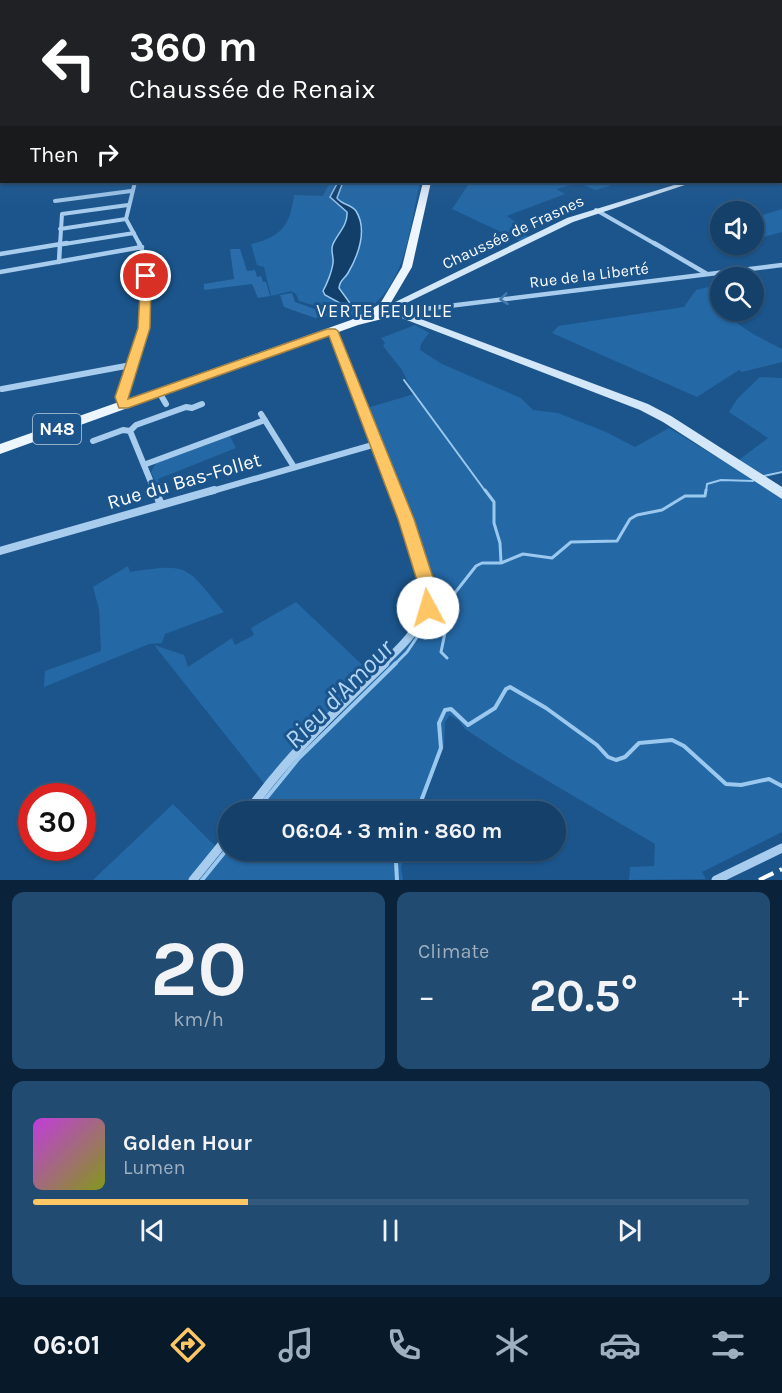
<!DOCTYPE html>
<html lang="en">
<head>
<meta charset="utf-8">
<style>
	body { margin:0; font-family:Karla,sans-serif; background:#214b71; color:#f1f3f6; height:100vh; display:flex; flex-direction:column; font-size:22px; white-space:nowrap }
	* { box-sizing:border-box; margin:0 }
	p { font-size:20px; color:#9dafc0 }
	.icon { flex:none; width:33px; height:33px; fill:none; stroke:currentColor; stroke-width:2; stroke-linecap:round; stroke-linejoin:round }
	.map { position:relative; height:880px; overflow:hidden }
	.side { display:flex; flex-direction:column; gap:12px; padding:12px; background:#0b233a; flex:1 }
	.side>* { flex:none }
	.top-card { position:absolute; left:0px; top:0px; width:783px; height:183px; box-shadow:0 2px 4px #0004,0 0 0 2px #33597d; background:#202124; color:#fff; overflow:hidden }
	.controls { position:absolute; left:710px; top:201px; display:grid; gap:12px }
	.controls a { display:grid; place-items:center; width:54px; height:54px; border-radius:50%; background:#144069; box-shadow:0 2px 4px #0004,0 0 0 2px #33597d; font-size:30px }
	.speed { position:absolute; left:18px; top:783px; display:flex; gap:12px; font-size:30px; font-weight:700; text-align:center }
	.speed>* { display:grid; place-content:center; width:78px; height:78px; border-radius:50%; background:#144069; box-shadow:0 2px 4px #0004,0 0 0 2px #33597d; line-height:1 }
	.speed .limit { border:9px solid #d22; background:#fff; color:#111 }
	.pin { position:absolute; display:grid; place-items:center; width:51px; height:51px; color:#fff; margin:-26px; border:3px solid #fff; border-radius:50%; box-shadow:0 2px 6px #0007 }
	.me { position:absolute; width:66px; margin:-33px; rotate:354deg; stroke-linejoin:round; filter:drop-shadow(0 0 4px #0008) }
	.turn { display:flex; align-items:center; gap:21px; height:126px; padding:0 30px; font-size:27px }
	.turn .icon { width:78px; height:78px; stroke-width:2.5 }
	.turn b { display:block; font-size:42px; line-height:51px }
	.then { display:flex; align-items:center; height:57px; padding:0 30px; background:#0003; gap:12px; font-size:22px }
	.big { font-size:45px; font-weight:700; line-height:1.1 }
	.side .widget { flex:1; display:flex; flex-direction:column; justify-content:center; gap:9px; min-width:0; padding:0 21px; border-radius:12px; background:#214b71 }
	.side .dial { align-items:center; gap:0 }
	.dial b { font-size:78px; line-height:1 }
	.song { display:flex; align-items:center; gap:18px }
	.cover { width:72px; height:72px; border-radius:9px; background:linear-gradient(135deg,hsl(290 70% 55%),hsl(70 70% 35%)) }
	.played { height:6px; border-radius:3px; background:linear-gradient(90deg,#fec664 30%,#33597d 30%) }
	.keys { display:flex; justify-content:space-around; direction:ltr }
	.heat { display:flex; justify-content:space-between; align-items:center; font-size:33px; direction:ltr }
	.side .tiles { flex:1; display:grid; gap:12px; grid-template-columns:1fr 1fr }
	.widget:last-child { grid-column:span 2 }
	.trip { position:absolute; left:218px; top:801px; width:348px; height:60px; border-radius:30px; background:#144069; box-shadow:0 2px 4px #0004,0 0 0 2px #33597d; font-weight:700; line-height:60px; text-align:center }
	.tabs { display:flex; height:96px; justify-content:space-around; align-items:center; background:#081a2a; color:#9dafc0 }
	.tabs .icon { width:42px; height:42px }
	.tabs .current { color:#fec664 }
	.tabs b { font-size:27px; color:#f1f3f6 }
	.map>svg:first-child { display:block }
	.green { fill:#2468a5 }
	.water { fill:#123e6a; stroke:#9ac8ef; stroke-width:1.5 }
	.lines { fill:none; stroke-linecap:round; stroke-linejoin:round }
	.stream-far2 { stroke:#9ac8ef; stroke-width:2 }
	.stream-far1 { stroke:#9ac8ef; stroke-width:3 }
	.stream { stroke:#9ac8ef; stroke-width:4 }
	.building { fill:#2a6daa }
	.street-far4 { stroke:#a7cced; stroke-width:4 }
	.street-far3 { stroke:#a7cced; stroke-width:4.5 }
	.street-far2 { stroke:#a7cced; stroke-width:6 }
	.street-far1 { stroke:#a7cced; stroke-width:8 }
	.street { stroke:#a7cced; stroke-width:9 }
	.secondary { fill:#d3e7f9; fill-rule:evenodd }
	.primary { fill:#edf5ff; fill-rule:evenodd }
	.rail { stroke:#fff; stroke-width:4; stroke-dasharray:16 7; stroke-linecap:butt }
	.oneway { stroke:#4579a9 }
	.route { fill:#fec664; stroke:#a58141; stroke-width:1.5 }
	.labels { text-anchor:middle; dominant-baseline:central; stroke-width:6; stroke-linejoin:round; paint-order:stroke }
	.far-street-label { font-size:16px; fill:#fff; stroke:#1b558c }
	.far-neighbourhood-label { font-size:18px; letter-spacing:1.5px; fill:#fff; stroke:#1b558c }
	.shield { fill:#1b558c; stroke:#bbccdc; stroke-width:1.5 }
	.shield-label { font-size:18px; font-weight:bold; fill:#fff }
	.street-label { font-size:20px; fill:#fff; stroke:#1b558c }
	.near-water-label { font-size:26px; font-style:italic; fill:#b3d6f4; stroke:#1b558c }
</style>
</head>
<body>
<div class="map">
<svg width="782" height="880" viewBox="0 0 782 880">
	<rect width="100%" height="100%" fill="#1b558c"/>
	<path class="green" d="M330,182H420C410,225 407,284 366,310L365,314L354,317L335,304L322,308L299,301L296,294L291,291L271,296L264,267L257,265L251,244C281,237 290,226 294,195L323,196Z
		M470,182H622L596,190L578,183L556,189L565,194L507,216L517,223L510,228L529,237L520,241L452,209Z
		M782,209V232L753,240V218Z
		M708,287C725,320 748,332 782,349V362L742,372L739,370L697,397L552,333L558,326L684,307L696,290Z
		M415,325L429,333L421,344L420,350L442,364L521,398L533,410L558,413L606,432L635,447L669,428L782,497V832L702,872L706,879L629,880L630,867L654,866L655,844L509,758L465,729L459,721L450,715L445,722L444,746L419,811H256L367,683L266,786L154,645L184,655L188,667L232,638L235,645L254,635L251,628L296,602L373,675L431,610L432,593L426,571L367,408L414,394L402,370L383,346L385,343L381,338Z
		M760,377L782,378V470L757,479L735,463L768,438L729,412L738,398Z
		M230,436L236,448L158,479L166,497L163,496L151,472L156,463Z
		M128,566L130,572C191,562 186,567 224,612L165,634L162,643L149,644L44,687L45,671L101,651L99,609L93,587Z
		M173,804L218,849L193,880H93Z
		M228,846V850L406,851L401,867L403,880H200Z"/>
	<path class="water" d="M338,182H343L337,198C342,205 351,204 356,211C368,230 358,256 348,273C344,280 340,279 339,288L352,306L347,307L325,295L323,291C327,284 332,271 333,263C334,256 330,251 333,244C338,233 348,225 347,212L330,197Z"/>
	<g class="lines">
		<path class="stream-far2" d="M404,380L486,492
			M764,476L782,472
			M706,492L707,484L721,480L753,481"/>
		<path class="stream-far1" d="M485,490L494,502V523L500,543L501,562
			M436,614L446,628L441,652L447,658
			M395,664L407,652L428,621L447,603L476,566L482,563H501L523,554L552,558L571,542L617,541L630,519L637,515L662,510L685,496H705L706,490"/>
		<path class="stream" d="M255,812L299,758L396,663
			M417,812L441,748L439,723L445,710L451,709L468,725L495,708L506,689L510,687L546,708L597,745L608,757L616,760L625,757L639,743L672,740L684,746L726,784L741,785L769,779L782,786
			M202,880L228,848
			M397,880L396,862L403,850"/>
	</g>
	<path class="building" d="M230,249H240L247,271L255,270L257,277L261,276L263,282H266L270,296L258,298L252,284L204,290V284L234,279Z
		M292,293L295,302L318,310L336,307L338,314L315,318L284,307L280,295Z"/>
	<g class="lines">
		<path class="street-far4" d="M135,182L126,219L140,245
			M55,201L131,191
			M596,210L657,245
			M60,229L126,219
			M58,245L134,233
			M60,245L62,214L128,205"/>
		<path class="street-far3" d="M654,243L707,274
			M0,254L67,243
			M59,262L60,243
			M0,272L142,247
			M400,314L416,310L782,265
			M331,331L340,354
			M135,354C145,325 154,271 139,243"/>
		<path class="street-far2" d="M340,353L395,492
			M2,389L131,365
			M159,392L166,404
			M123,405L121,397L136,353
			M261,414L294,467
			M130,431L155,492
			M93,441L123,430L130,431L136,425L186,407L192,408L202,404
			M146,464L265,420
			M209,492L376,444"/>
		<path class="street-far1" d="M155,490L161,505
			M0,551L214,490
			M383,664C400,648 417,631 427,610C436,590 403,512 394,490"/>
		<path class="street" d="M248,812C287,756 337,710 385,663
			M193,880L228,837
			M716,880L782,848"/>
		<path class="secondary" d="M0,101H2V105H0Z
			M684,182H694L573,222L394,309L648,404L671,416L782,487V499L663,422L640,410L386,312L383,308L567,218Z"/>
		<path class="primary" d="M423,182H431L412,267L389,306L394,310L390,317L358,325L0,454V444L351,320L380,304L402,267Z"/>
		<path class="rail" d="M759,880L782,869"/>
	</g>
	<defs><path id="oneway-chevron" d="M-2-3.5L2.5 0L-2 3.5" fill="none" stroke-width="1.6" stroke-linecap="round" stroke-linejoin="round" transform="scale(1.5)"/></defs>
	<use class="oneway" href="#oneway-chevron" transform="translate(504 299) rotate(173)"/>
	<linearGradient id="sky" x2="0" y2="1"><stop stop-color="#0f2f4d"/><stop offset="0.42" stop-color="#396899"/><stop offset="1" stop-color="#396899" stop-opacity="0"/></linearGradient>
	<rect width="782" height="211" fill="url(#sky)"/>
	<path class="route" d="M146,273L151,276L150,328L128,399L327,329H335L338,331L414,519L436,587L437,608L435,614L428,616L422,614L420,608L419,587L398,519L329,336L128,408H119L115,397L138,328L141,276Z"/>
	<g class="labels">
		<g class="far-street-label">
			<text transform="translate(513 232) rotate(-25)">Chaussée de Frasnes</text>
			<text transform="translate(589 275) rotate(-7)">Rue de la Liberté</text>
		</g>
		<g class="far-neighbourhood-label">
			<text x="385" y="311">VERTE FEUILLE</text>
		</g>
		<rect class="shield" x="33" y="414" width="48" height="30" rx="4.5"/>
		<g class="shield-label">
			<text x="57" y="429">N48</text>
		</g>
		<g class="street-label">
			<text transform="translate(184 481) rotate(-16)">Rue du Bas-Follet</text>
		</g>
		<g class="near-water-label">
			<text transform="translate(339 694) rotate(-45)">Rieu d'Amour</text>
		</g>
	</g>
</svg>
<div class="controls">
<a><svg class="icon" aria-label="sound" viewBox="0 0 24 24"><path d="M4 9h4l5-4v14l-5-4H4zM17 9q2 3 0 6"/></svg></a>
<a><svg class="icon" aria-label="search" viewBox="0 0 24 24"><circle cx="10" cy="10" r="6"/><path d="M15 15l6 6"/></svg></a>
</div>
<div class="speed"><div class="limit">30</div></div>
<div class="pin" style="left:146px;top:276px;background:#d93025"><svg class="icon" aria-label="arrive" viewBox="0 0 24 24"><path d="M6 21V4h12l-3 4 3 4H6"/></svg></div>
<svg class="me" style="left:428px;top:608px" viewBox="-20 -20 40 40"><circle r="19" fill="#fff"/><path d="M0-13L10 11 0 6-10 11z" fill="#fec664"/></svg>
<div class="trip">06:04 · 3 min · 860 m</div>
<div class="top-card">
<div class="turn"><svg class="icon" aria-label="left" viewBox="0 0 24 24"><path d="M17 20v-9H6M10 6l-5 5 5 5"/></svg><div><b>360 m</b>Chaussée de Renaix</div></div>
<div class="then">Then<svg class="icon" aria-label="right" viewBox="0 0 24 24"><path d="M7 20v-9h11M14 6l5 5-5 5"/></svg></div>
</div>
</div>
<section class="side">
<div class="tiles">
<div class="widget dial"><b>20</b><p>km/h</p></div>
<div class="widget"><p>Climate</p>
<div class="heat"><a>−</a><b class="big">20.5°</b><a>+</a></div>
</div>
<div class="widget">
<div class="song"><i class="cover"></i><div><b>Golden Hour</b><p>Lumen</p></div></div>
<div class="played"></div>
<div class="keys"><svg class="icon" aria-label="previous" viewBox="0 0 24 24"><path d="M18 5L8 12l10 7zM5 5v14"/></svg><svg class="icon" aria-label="pause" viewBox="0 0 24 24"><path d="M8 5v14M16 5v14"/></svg><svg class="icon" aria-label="next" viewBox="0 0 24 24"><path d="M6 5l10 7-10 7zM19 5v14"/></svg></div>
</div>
</div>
</section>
<nav class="tabs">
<b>06:01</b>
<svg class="icon current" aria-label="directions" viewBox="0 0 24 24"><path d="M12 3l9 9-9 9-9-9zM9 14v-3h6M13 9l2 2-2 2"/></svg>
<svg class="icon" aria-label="music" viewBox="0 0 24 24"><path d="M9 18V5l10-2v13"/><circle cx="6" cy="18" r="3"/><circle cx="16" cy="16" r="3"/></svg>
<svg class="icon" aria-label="phone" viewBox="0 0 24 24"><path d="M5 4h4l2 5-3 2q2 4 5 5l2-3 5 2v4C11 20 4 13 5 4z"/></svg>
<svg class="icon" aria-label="climate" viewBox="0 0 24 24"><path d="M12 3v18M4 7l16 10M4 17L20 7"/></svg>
<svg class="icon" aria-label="car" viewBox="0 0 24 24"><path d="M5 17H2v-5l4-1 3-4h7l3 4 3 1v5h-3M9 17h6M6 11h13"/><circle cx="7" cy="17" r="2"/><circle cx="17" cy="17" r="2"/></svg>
<svg class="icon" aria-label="filters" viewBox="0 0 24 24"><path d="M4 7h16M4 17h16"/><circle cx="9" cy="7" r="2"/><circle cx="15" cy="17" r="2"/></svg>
</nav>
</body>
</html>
